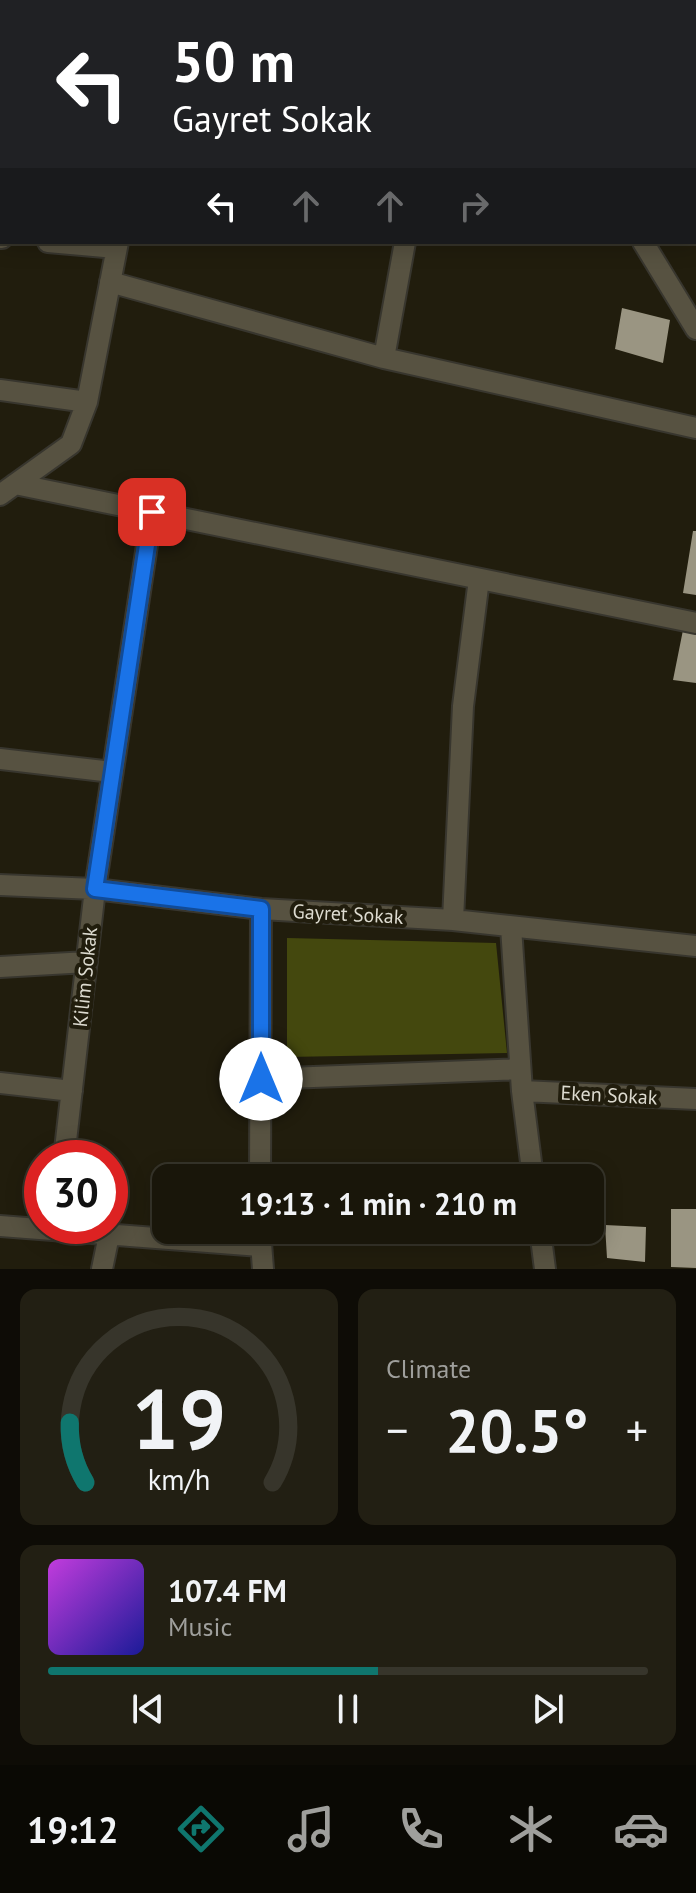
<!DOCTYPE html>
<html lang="en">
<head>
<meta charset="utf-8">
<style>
	body { margin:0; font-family:"PT Sans",sans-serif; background:#221f13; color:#f1f3f6; height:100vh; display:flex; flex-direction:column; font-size:30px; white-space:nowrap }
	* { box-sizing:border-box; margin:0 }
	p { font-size:26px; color:#9f9f9c }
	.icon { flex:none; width:44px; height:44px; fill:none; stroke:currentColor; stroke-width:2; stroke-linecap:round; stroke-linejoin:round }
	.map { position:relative; height:1269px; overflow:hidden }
	.panel { display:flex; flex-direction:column; gap:20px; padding:20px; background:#0e0c06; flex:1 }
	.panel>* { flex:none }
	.hud { position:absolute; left:0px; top:0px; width:696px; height:244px; box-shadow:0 4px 20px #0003,0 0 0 2px #37352b; background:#202124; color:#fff; overflow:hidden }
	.speed { position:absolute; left:24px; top:1140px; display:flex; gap:16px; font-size:40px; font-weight:700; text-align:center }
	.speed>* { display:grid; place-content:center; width:104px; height:104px; border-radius:50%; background:#19160a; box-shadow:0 4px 20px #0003,0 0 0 2px #37352b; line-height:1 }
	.speed .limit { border:12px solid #d22; background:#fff; color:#111 }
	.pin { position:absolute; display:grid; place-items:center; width:68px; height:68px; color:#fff; margin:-34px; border-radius:16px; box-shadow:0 4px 12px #0006 }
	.me { position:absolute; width:88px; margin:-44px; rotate:0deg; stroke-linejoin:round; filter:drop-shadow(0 0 6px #0008) }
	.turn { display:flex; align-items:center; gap:28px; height:168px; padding:0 40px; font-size:36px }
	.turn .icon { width:104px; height:104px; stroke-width:2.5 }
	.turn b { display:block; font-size:56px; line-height:68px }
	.lanes { display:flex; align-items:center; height:76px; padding:0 40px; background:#0003; justify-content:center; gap:40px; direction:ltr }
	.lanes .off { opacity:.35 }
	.big { font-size:60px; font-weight:700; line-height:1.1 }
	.panel .card { flex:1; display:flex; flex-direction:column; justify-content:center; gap:12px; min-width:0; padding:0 28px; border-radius:16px; background:#221f13 }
	.panel .dial { align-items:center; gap:0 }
	.dial svg { height:208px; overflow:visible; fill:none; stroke:#37352b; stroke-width:7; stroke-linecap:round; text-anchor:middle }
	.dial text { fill:#f1f3f6; stroke:none }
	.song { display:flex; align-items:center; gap:24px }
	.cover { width:96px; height:96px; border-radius:12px; background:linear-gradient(135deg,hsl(290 70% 55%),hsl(240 70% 35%)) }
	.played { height:8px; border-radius:4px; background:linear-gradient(90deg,#0f766e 55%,#37352b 55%) }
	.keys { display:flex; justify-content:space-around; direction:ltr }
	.heat { display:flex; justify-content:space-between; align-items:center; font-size:44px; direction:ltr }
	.panel .tiles { flex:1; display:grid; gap:20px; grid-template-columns:1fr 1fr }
	.card:last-child { grid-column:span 2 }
	.trip { position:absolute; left:152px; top:1164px; width:452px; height:80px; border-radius:16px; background:#19160a; box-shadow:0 4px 20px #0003,0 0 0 2px #37352b; font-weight:700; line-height:80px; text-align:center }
	.tabs { display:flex; height:128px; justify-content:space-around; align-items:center; background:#0a0904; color:#9f9f9c }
	.tabs .icon { width:56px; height:56px }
	.tabs .selected { color:#0f766e }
	.tabs b { font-size:36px; color:#f1f3f6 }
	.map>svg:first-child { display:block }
	.green { fill:#44480e }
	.building { fill:#9a9582 }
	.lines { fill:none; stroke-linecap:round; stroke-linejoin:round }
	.minor-casing { stroke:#38362e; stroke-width:24 }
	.minor { stroke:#575241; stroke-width:20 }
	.route-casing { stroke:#114b97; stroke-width:20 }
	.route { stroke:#1a73e8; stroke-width:14 }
	.labels { text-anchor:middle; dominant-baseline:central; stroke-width:8; stroke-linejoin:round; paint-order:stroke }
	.street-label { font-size:20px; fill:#dddbd0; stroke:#211d0d }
</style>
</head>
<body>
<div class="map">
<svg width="696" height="1269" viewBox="0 0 696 1269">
	<rect width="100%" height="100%" fill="#211d0d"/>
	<path class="green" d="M287,938L496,943L507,1053L287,1057Z"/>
	<path class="building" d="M622,308L670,320L663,363L615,349Z
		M693,531H696V595L683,593Z
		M683,630L696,634V683L673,680Z
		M671,1209H696V1268L671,1267Z
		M605,1225L646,1227L645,1262L607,1258Z"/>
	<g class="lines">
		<defs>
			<path id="minor" d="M251,0L256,2
				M495,0L497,2
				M689,0V2
				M164,2V0
				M694,22L696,28
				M0,78H2
				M0,238H2
				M48,242L116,248
				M643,242L696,329
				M110,282L384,358L696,428
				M384,358L405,242
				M0,390L87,402
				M15,484L696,623
				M0,495L71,444L87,402L118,242
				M0,759L112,772
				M0,885L95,889L261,909L453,920L696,946
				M453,920L463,706L479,579
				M511,927L522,1091L533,1178
				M0,967L87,962
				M261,1079L520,1069
				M0,1083L72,1091
				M522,1091L696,1099
				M64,1158L95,889L152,512
				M260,1178L261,909
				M0,1226L260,1246
				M260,1230L263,1269
				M540,1230L545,1269
				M102,1269L109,1235"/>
		</defs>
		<use href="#minor" class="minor-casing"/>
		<use href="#minor" class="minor"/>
	</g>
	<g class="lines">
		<defs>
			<path id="route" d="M152,512L95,889L261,909V1079"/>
		</defs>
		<use href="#route" class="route-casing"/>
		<use href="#route" class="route"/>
	</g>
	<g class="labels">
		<g class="street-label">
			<text transform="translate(348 914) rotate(3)">Gayret Sokak</text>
			<text transform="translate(85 977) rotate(-84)">Kilim Sokak</text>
			<text transform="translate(609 1095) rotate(3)">Eken Sokak</text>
		</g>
	</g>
</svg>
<div class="speed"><div class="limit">30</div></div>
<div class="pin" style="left:152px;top:512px;background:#d93025"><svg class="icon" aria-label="arrive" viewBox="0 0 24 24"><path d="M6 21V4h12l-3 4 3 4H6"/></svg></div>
<svg class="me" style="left:261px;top:1079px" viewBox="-20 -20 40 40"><circle r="19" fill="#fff"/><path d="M0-13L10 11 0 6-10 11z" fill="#1a73e8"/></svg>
<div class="trip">19:13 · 1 min · 210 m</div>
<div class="hud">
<div class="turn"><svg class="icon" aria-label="left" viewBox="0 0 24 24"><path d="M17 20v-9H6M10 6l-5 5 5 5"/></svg><div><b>50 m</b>Gayret Sokak</div></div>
<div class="lanes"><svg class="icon" aria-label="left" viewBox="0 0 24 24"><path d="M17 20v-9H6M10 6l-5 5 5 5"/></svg><svg class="icon off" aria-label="ahead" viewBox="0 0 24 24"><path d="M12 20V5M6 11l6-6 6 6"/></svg><svg class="icon off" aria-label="ahead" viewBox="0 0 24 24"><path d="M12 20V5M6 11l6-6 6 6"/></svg><svg class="icon off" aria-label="right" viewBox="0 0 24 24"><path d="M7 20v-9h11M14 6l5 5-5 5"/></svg></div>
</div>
</div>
<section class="panel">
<div class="tiles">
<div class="card dial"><svg viewBox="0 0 100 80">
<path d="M14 69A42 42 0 1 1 86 69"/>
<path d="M14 69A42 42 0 0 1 8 46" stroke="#0f766e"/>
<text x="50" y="56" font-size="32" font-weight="700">19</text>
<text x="50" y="72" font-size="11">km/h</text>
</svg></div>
<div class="card"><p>Climate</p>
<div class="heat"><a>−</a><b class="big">20.5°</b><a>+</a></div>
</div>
<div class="card">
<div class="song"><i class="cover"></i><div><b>107.4 FM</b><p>Music</p></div></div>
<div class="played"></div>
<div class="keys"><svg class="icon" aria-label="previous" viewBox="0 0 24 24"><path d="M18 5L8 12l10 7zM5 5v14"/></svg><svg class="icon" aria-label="pause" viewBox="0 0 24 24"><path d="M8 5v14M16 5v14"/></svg><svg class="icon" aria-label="next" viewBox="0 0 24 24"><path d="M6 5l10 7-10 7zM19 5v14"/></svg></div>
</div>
</div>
</section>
<nav class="tabs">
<b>19:12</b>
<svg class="icon selected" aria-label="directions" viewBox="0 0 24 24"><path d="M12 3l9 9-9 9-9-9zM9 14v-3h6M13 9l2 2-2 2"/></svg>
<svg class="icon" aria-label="music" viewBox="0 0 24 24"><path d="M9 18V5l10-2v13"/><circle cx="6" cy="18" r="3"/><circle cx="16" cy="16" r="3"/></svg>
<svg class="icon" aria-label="phone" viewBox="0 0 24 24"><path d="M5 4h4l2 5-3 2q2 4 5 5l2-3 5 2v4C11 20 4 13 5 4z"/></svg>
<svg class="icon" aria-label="climate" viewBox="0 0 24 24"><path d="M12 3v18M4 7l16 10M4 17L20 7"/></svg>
<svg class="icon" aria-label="car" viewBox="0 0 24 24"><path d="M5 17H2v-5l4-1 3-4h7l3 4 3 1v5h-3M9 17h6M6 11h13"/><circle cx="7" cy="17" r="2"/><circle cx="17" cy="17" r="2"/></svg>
</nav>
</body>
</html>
